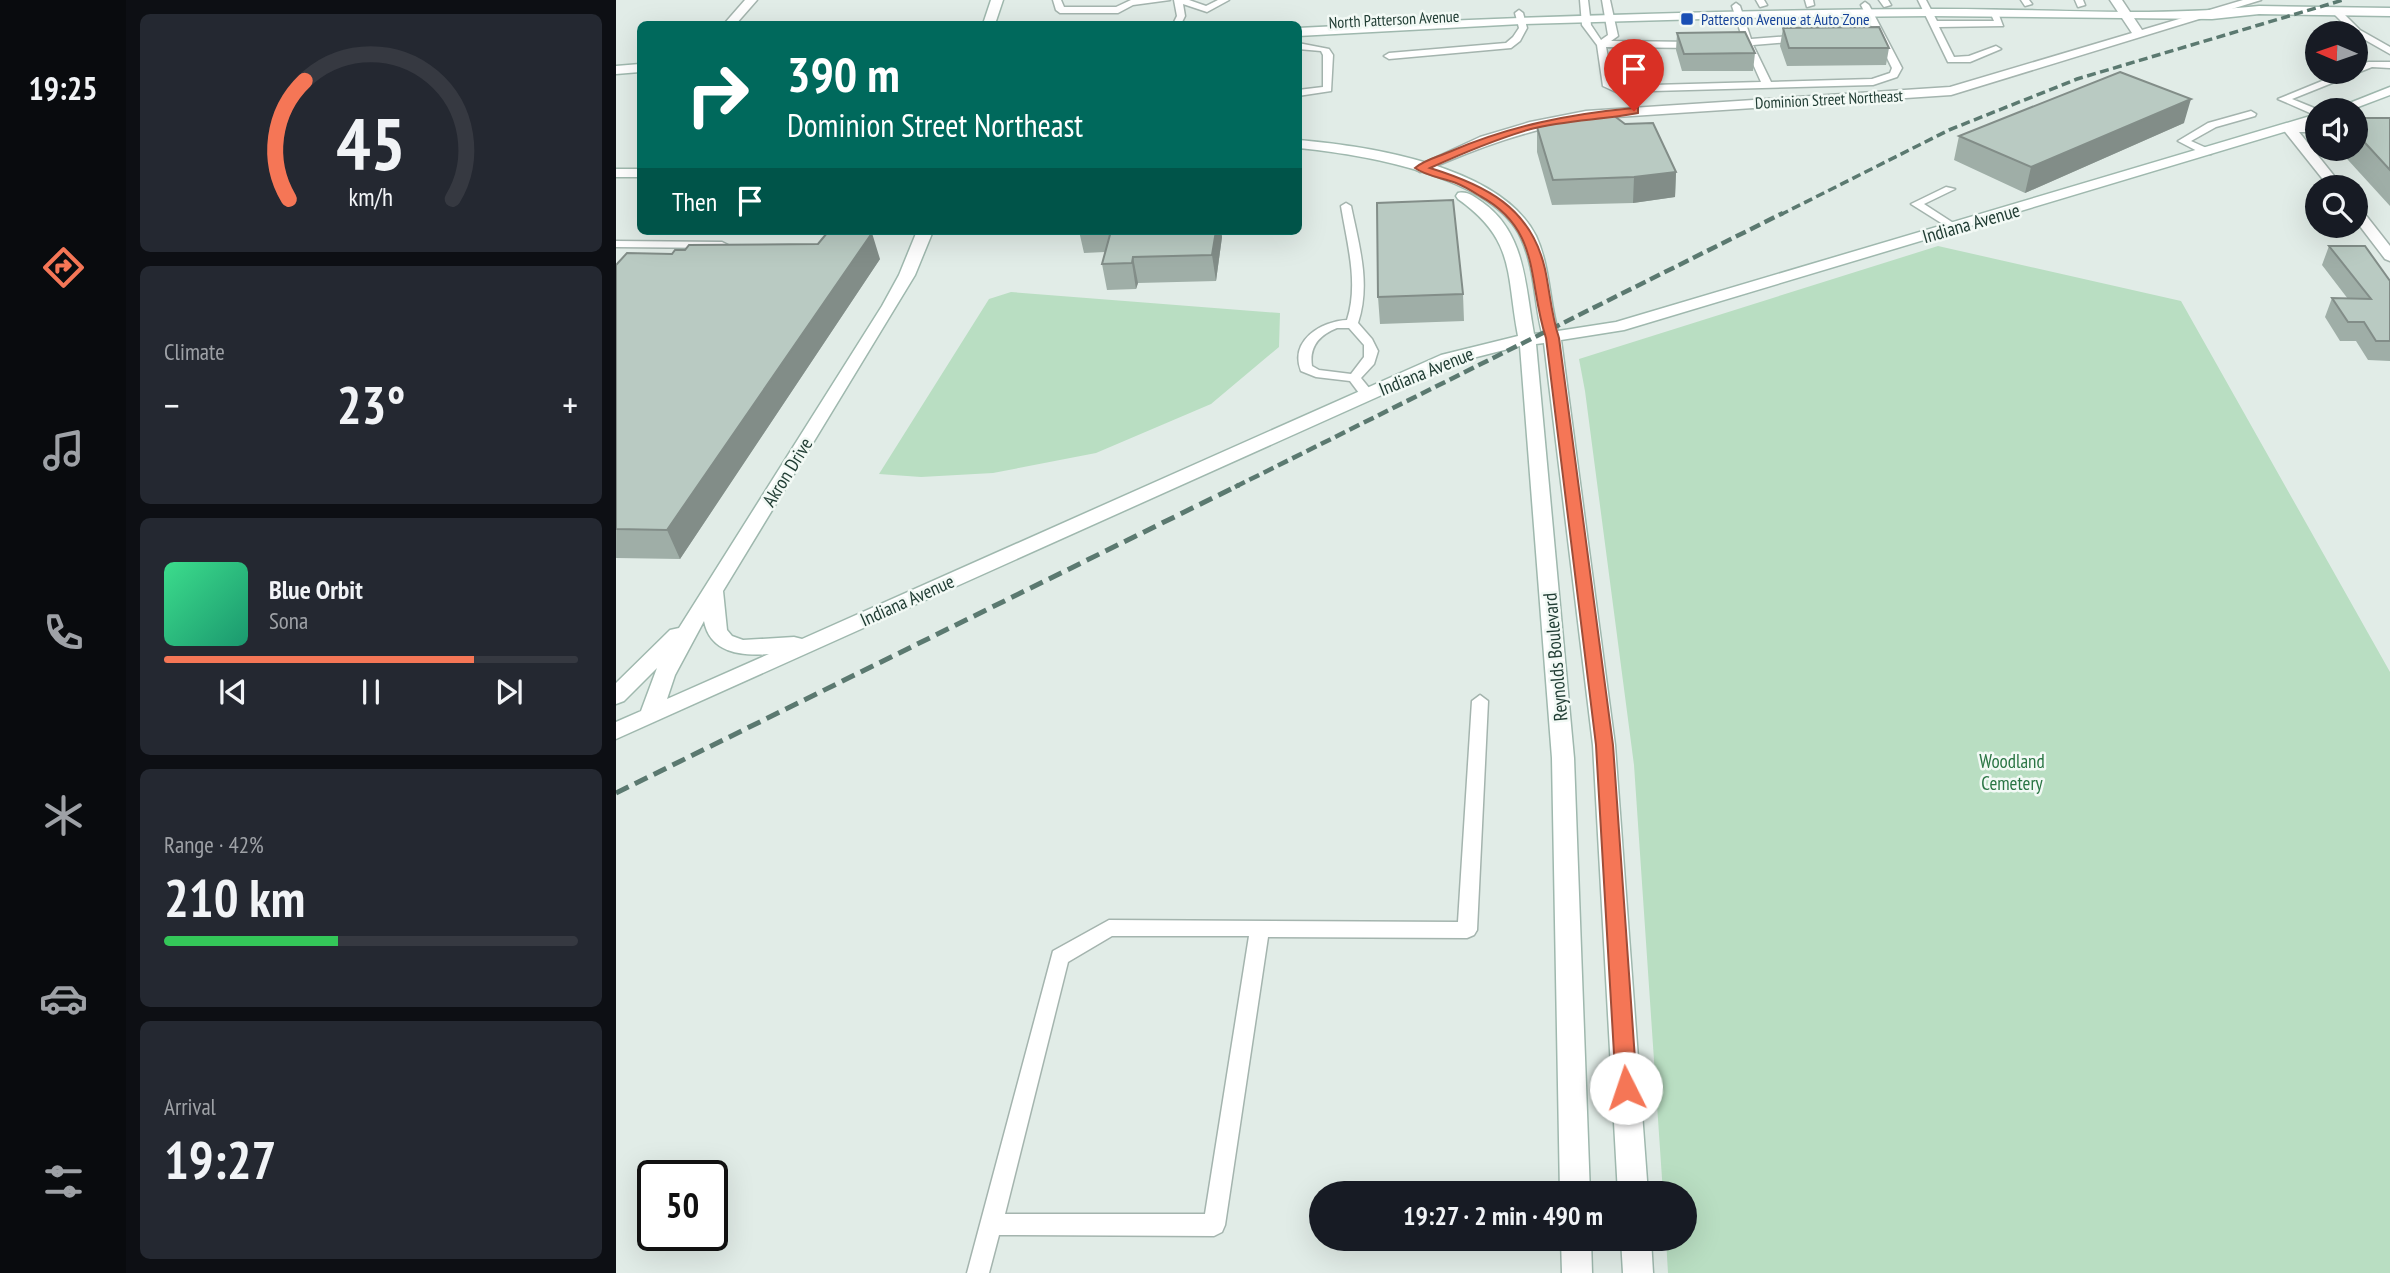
<!DOCTYPE html>
<html lang="en">
<head>
<meta charset="utf-8">
<style>
	body { margin:0; font-family:"PT Sans Narrow",sans-serif; background:#242831; color:#f1f3f6; height:100vh; display:flex; flex-direction:column; font-size:26px; white-space:nowrap }
	* { box-sizing:border-box; margin:0 }
	p { font-size:23px; color:#9ea1a6 }
	.icon { flex:none; width:38px; height:38px; fill:none; stroke:currentColor; stroke-width:2; stroke-linecap:round; stroke-linejoin:round }
	.map { position:relative; flex:1; overflow:hidden }
	.sheet { display:flex; flex-direction:column; gap:14px; padding:14px; background:#0d0f14; width:490px }
	.sheet>* { flex:none }
	.top-card { position:absolute; left:21px; top:21px; width:665px; height:214px; border-radius:10px; box-shadow:0 7px 28px #0002; background:#00695c; color:#fff; overflow:hidden }
	.needle { width:46px; rotate:272deg }
	.buttons { position:absolute; left:1689px; top:21px; display:grid; gap:14px }
	.buttons a { display:grid; place-items:center; width:63px; height:63px; border-radius:50%; background:#171b24; box-shadow:0 7px 28px #0002; font-size:35px }
	.speed { position:absolute; left:21px; top:1160px; display:flex; gap:14px; font-size:35px; font-weight:700; text-align:center }
	.speed>* { display:grid; place-content:center; width:91px; height:91px; border-radius:50%; background:#171b24; box-shadow:0 7px 28px #0002; line-height:1 }
	.speed .limit { border:4px solid #111; border-radius:10px; background:#fff; color:#111 }
	.pin { position:absolute; display:grid; place-items:center; width:60px; height:60px; color:#fff; margin:-72px -30px; border-radius:50% 50% 50% 0; rotate:-45deg; box-shadow:0 0 7px #0007 }
	.pin .icon { rotate:45deg }
	.me { position:absolute; width:77px; margin:-38px; rotate:356deg; stroke-linejoin:round; filter:drop-shadow(0 0 5px #0008) }
	.turn { display:flex; align-items:center; gap:24px; height:147px; padding:0 35px; font-size:32px }
	.turn .icon { width:91px; height:91px; stroke-width:2.5 }
	.turn b { display:block; font-size:49px; line-height:60px }
	.then { display:flex; align-items:center; height:66px; padding:0 35px; background:#0003; gap:14px; font-size:26px }
	.big { font-size:52px; font-weight:700; line-height:1.1 }
	.sheet .card { flex:1; display:flex; flex-direction:column; justify-content:center; gap:10px; min-width:0; padding:0 24px; border-radius:10px; background:#242831 }
	.sheet .dial { align-items:center; gap:0 }
	.dial svg { height:182px; overflow:visible; fill:none; stroke:#363941; stroke-width:7; stroke-linecap:round; text-anchor:middle }
	.dial text { fill:#f1f3f6; stroke:none }
	.song { display:flex; align-items:center; gap:21px }
	.cover { width:84px; height:84px; border-radius:10px; background:linear-gradient(135deg,hsl(150 70% 55%),hsl(160 70% 35%)) }
	.played { height:7px; border-radius:4px; background:linear-gradient(90deg,#f57656 75%,#363941 75%) }
	.keys { display:flex; justify-content:space-around; direction:ltr }
	.heat { display:flex; justify-content:space-between; align-items:center; font-size:38px; direction:ltr }
	.charge { height:10px; border-radius:5px; background:linear-gradient(90deg,#34c759 42%,#363941 0) }
	.trip { position:absolute; left:693px; top:1181px; width:388px; height:70px; border-radius:35px; background:#171b24; box-shadow:0 7px 28px #0002; font-weight:700; line-height:70px; text-align:center }
	main { display:flex; flex:1; min-height:0 }
	.menu { display:flex; flex-direction:column; width:126px; justify-content:space-around; align-items:center; background:#090b0e; color:#9ea1a6 }
	.menu .icon { width:49px; height:49px }
	.menu .active { color:#f57656 }
	.menu b { font-size:32px; color:#f1f3f6 }
	.map>svg:first-child { display:block }
	.green { fill:#b9dec2 }
	.lines { fill:none; stroke-linecap:round; stroke-linejoin:round }
	.lane-casing { stroke:#a4b4ae; stroke-width:3 }
	.street-casing { stroke:#a4b4ae; stroke-width:3 }
	.secondary-casing { stroke:#9fb8ae; stroke-width:3 }
	.lane { fill:#fff; fill-rule:evenodd }
	.street { fill:#fff; fill-rule:evenodd }
	.secondary { fill:#fff; fill-rule:evenodd }
	.rail-far2 { stroke:#5b7970; stroke-width:3.5; stroke-dasharray:9 4.5; stroke-linecap:butt }
	.rail-far1 { stroke:#5b7970; stroke-width:4.5; stroke-dasharray:11 5; stroke-linecap:butt }
	.rail { stroke:#5b7970; stroke-width:5; stroke-dasharray:14 7; stroke-linecap:butt }
	.wall { fill:#9faea7 }
	.shaded-wall { fill:#828d88 }
	.building { fill:#b9cac2; stroke:#828d88; stroke-width:2 }
	.route { fill:#f57656; stroke:#9f4d38; stroke-width:2 }
	.transit-dot { fill:#1a4fb4; stroke:#f2f9f5; stroke-width:2.5 }
	.labels { text-anchor:middle; dominant-baseline:central; stroke-width:5; stroke-linejoin:round; paint-order:stroke }
	.far-street-label { font-size:16px; fill:#213d34; stroke:#f2f9f5 }
	.far-transit-label { font-size:16px; fill:#164399; stroke:#f2f9f5; text-anchor:start }
	.street-label { font-size:19px; fill:#213d34; stroke:#f2f9f5 }
	.park-label { font-size:19px; fill:#2a7544; stroke:#f2f9f5 }
</style>
</head>
<body>
<main>
<nav class="menu">
<b>19:25</b>
<svg class="icon active" aria-label="directions" viewBox="0 0 24 24"><path d="M12 3l9 9-9 9-9-9zM9 14v-3h6M13 9l2 2-2 2"/></svg>
<svg class="icon" aria-label="music" viewBox="0 0 24 24"><path d="M9 18V5l10-2v13"/><circle cx="6" cy="18" r="3"/><circle cx="16" cy="16" r="3"/></svg>
<svg class="icon" aria-label="phone" viewBox="0 0 24 24"><path d="M5 4h4l2 5-3 2q2 4 5 5l2-3 5 2v4C11 20 4 13 5 4z"/></svg>
<svg class="icon" aria-label="climate" viewBox="0 0 24 24"><path d="M12 3v18M4 7l16 10M4 17L20 7"/></svg>
<svg class="icon" aria-label="car" viewBox="0 0 24 24"><path d="M5 17H2v-5l4-1 3-4h7l3 4 3 1v5h-3M9 17h6M6 11h13"/><circle cx="7" cy="17" r="2"/><circle cx="17" cy="17" r="2"/></svg>
<svg class="icon" aria-label="filters" viewBox="0 0 24 24"><path d="M4 7h16M4 17h16"/><circle cx="9" cy="7" r="2"/><circle cx="15" cy="17" r="2"/></svg>
</nav>
<section class="sheet">
<div class="card dial"><svg viewBox="0 0 100 80">
<path d="M14 69A42 42 0 1 1 86 69"/>
<path d="M14 69A42 42 0 0 1 21 17" stroke="#f57656"/>
<text x="50" y="56" font-size="32" font-weight="700">45</text>
<text x="50" y="72" font-size="11">km/h</text>
</svg></div>
<div class="card"><p>Climate</p>
<div class="heat"><a>−</a><b class="big">23°</b><a>+</a></div>
</div>
<div class="card">
<div class="song"><i class="cover"></i><div><b>Blue Orbit</b><p>Sona</p></div></div>
<div class="played"></div>
<div class="keys"><svg class="icon" aria-label="previous" viewBox="0 0 24 24"><path d="M18 5L8 12l10 7zM5 5v14"/></svg><svg class="icon" aria-label="pause" viewBox="0 0 24 24"><path d="M8 5v14M16 5v14"/></svg><svg class="icon" aria-label="next" viewBox="0 0 24 24"><path d="M6 5l10 7-10 7zM19 5v14"/></svg></div>
</div>
<div class="card"><p>Range · 42%</p><b class="big">210 km</b><div class="charge"></div></div>
<div class="card"><p>Arrival</p><b class="big">19:27</b></div>
</section>
<div class="map">
<svg width="1774" height="1273" viewBox="0 0 1774 1273">
	<rect width="100%" height="100%" fill="#e1ece7"/>
	<path class="green" d="M1322,246L1565,301L1774,672V1273H1052L1050,1239H1069V1194L1047,1193L1018,765L969,391L963,359Z
		M395,292L664,313L663,347L595,404L480,453L377,473L305,477L263,474L373,299Z"/>
	<g class="lines">
		<defs>
			<path id="lane" d="M437,0H445L448,7H500L515,0H554L517,5L502,13H444L440,10Z
				M558,0H573L590,6L602,0H613L591,12L567,4L569,16L565,24H557L561,16Z
				M964,0H972L975,25L985,40L992,35L986,0H994L1002,36L995,41L1081,42L1086,45L1081,48L990,47L997,84L1001,86L1145,82L1129,46L1114,47L1109,44L1127,40L1116,6L1120,3L1124,6L1135,39L1186,35L1191,38L1186,41L1137,45L1155,82L1256,79L1274,73L1276,68L1245,5L1249,2L1253,5L1286,68L1281,77L1257,85L1000,92L987,86L981,45L966,25Z
				M1140,0H1148L1151,5L1144,7Z
				M1189,0H1197L1198,5L1191,7Z
				M1263,0H1272L1275,5L1268,7Z
				M1302,0H1310L1321,21H1378L1374,12L1381,10L1387,26L1323,27L1338,57L1353,56L1380,46L1385,49L1354,62H1332Z
				M1405,0H1413L1416,4L1409,6Z
				M1459,0H1467L1469,5L1462,7Z
				M1717,9H1723L1744,30L1774,47V54L1737,33L1717,13Z
				M903,10L907,13L911,28L904,41L895,48L773,59L768,56L773,53L890,43L897,37L903,28L899,13Z
				M682,43L713,49L717,55L715,91L682,96V90L707,87V55L705,51L682,49Z
				M1752,62H1774V68L1756,67L1676,99L1703,110L1701,116L1662,99L1728,72H1740V67Z
				M1635,111L1640,114L1639,116L1600,127L1575,141L1595,150V154H1587L1562,141L1592,123Z
				M1330,187L1339,189L1308,204L1342,226V230L1338,231L1295,204Z
				M730,203L735,206C743,245 755,284 742,323L756,339L762,351L758,364L745,378L758,394L751,398L746,397L734,381L700,377L685,371C673,341 705,321 731,320C743,283 731,243 725,206ZM721,328H733L748,345V357L735,374L703,370L696,366C693,347 703,335 721,328Z
				M0,241L106,242L112,245L106,248L0,247Z
				M864,695L872,701L861,930L858,935L851,938L652,937L609,1225L606,1232L598,1236L383,1235L373,1273H351L437,951L493,920L842,922L856,701ZM496,936H633L589,1214H389L452,962Z"/>
			<path id="street" d="M129,0H141L120,24H108Z
				M1494,0H1506L1526,30L1627,0H1645L1335,95L970,119C909,131 866,146 809,171L804,172L797,168L864,137L914,122L970,111L1334,87L1516,33Z
				M1673,124H1701V132H1683L1727,187H1713L1666,128Z
				M1740,208L1745,209L1774,246V261L1769,259L1740,221Z"/>
			<path id="secondary" d="M375,0H387L379,24H367Z
				M1643,6L1774,8V16L1643,14L1596,19L1314,16L1123,18L905,24L682,36V28C892,17 1101,10 1311,9C1421,8 1533,18 1643,6Z
				M24,64V72L0,74V66Z
				M1774,87V95L1734,110H1716Z
				M1701,114V122L1008,330L945,340L999,745L1032,1194H1002L977,745L928,343L920,344L958,758L974,1194H944L936,758L904,346L837,363L0,739V722L25,711L41,668L8,701L0,704V683L54,630L63,628L266,306L283,275L301,231H317L299,275L107,591L111,630L116,636L127,640L178,637L186,639L825,355L902,336C890,274 900,240 842,199L840,196L842,193C852,191 858,197 866,202C910,233 909,286 918,334L926,333C918,302 919,268 905,238C876,175 744,154 682,148V140C753,146 885,166 920,236C934,266 933,300 942,331L1000,322ZM88,621C94,653 125,656 153,654L51,699L59,675Z
				M0,169H24V177H0Z
				M945,1239H975L976,1273H946Z
				M1005,1239H1035L1037,1273H1007Z"/>
		</defs>
		<use href="#lane" class="lane-casing"/>
		<use href="#street" class="street-casing"/>
		<use href="#secondary" class="secondary-casing"/>
		<use href="#lane" class="lane"/>
		<use href="#street" class="street"/>
		<use href="#secondary" class="secondary"/>
		<path class="rail-far2" d="M1164,215L1333,130L1461,79L1727,0"/>
		<path class="rail-far1" d="M619,487L1167,213"/>
		<path class="rail" d="M0,793L623,485"/>
	</g>
	<path class="wall" d="M1167,28L1273,48L1270,65L1171,66L1164,46Z
		M1061,33L1139,53L1137,71H1066L1060,50Z
		M1740,118H1774V206L1722,149H1740Z
		M1568,123L1409,193L1338,160L1343,136Z
		M1009,124L1060,172L1059,197L1017,203L936,205L921,152V127Z
		M463,231H605L606,237L600,281L522,283L520,289L491,290L486,264L489,252L468,253Z
		M1713,246L1774,281V361L1752,360L1740,341H1724L1709,317L1716,298L1732,299L1706,265Z
		M69,250L264,259L64,559L0,558V265L56,254Z
		M847,294L848,321L764,324L762,297Z"/>
	<path class="shaded-wall" d="M1575,99L1568,123L1409,193L1415,167Z
		M1060,172L1059,197L1017,203L1018,177Z
		M600,231H605L606,237L600,281L596,255Z
		M256,233L264,259L64,559L51,530Z
		M517,257L522,283L520,289L516,263Z"/>
	<path class="building" d="M1263,27L1273,48H1173L1167,28Z
		M1129,32L1139,53L1068,54L1061,33Z
		M1504,72L1575,99L1415,167L1343,136Z
		M993,112L1009,124L1037,123L1060,172L1018,177L937,180L921,127Z
		M1740,118H1774V170L1740,133Z
		M837,200L847,294L762,297L761,203Z
		M495,231H600L596,255L517,257L516,263L486,264Z
		M211,233H256L51,530L0,529V265L11,253L56,254L59,250H69L73,245L202,244Z
		M1713,246H1749L1774,281V341H1760L1748,322H1732L1716,298L1755,299Z"/>
	<path class="route" d="M1018,108H1022V113C986,120 950,120 915,129C880,139 847,153 814,168C869,185 915,207 929,269C934,292 935,314 943,338L997,745L1021,1088L1018,1095L1010,1097L1003,1095L1000,1088L980,745L930,338C911,281 926,230 864,196C856,191 848,186 840,183C827,178 810,176 799,168C808,160 822,157 833,152C893,126 953,114 1018,108Z"/>
	<rect class="transit-dot" x="1064" y="12" width="14" height="14" rx="3.5"/>
	<g class="labels">
		<g class="far-street-label">
			<text transform="translate(778 19) rotate(-3)">North Patterson Avenue</text>
			<text transform="translate(1213 99) rotate(-3)">Dominion Street Northeast</text>
		</g>
		<g class="far-transit-label">
			<text x="1085" y="19">Patterson Avenue at Auto Zone</text>
		</g>
		<g class="street-label">
			<text transform="translate(1355 223) rotate(-16)">Indiana Avenue</text>
			<text transform="translate(810 371) rotate(-22)">Indiana Avenue</text>
			<text transform="translate(171 472) rotate(-58)">Akron Drive</text>
			<text transform="translate(291 600) rotate(-24)">Indiana Avenue</text>
			<text transform="translate(939 657) rotate(-95)">Reynolds Boulevard</text>
		</g>
		<g class="park-label">
			<text x="1396" y="761">Woodland<tspan x="1396" dy="22">Cemetery</tspan></text>
		</g>
	</g>
</svg>
<div class="buttons">
<a><svg class="needle" viewBox="-14 -14 28 28"><path d="M0-13l5 13h-10z" fill="#e53935"/><path d="M0 13l5-13h-10z" fill="#9ea1a6"/></svg></a>
<a><svg class="icon" aria-label="sound" viewBox="0 0 24 24"><path d="M4 9h4l5-4v14l-5-4H4zM17 9q2 3 0 6"/></svg></a>
<a><svg class="icon" aria-label="search" viewBox="0 0 24 24"><circle cx="10" cy="10" r="6"/><path d="M15 15l6 6"/></svg></a>
</div>
<div class="speed"><div class="limit">50</div></div>
<div class="pin" style="left:1018px;top:111px;background:#d93025"><svg class="icon" aria-label="arrive" viewBox="0 0 24 24"><path d="M6 21V4h12l-3 4 3 4H6"/></svg></div>
<svg class="me" style="left:1010px;top:1088px" viewBox="-20 -20 40 40"><circle r="19" fill="#fff"/><path d="M0-13L10 11 0 6-10 11z" fill="#f57656"/></svg>
<div class="trip">19:27 · 2 min · 490 m</div>
<div class="top-card">
<div class="turn"><svg class="icon" aria-label="right" viewBox="0 0 24 24"><path d="M7 20v-9h11M14 6l5 5-5 5"/></svg><div><b>390 m</b>Dominion Street Northeast</div></div>
<div class="then">Then<svg class="icon" aria-label="arrive" viewBox="0 0 24 24"><path d="M6 21V4h12l-3 4 3 4H6"/></svg></div>
</div>
</div>
</main>
</body>
</html>
